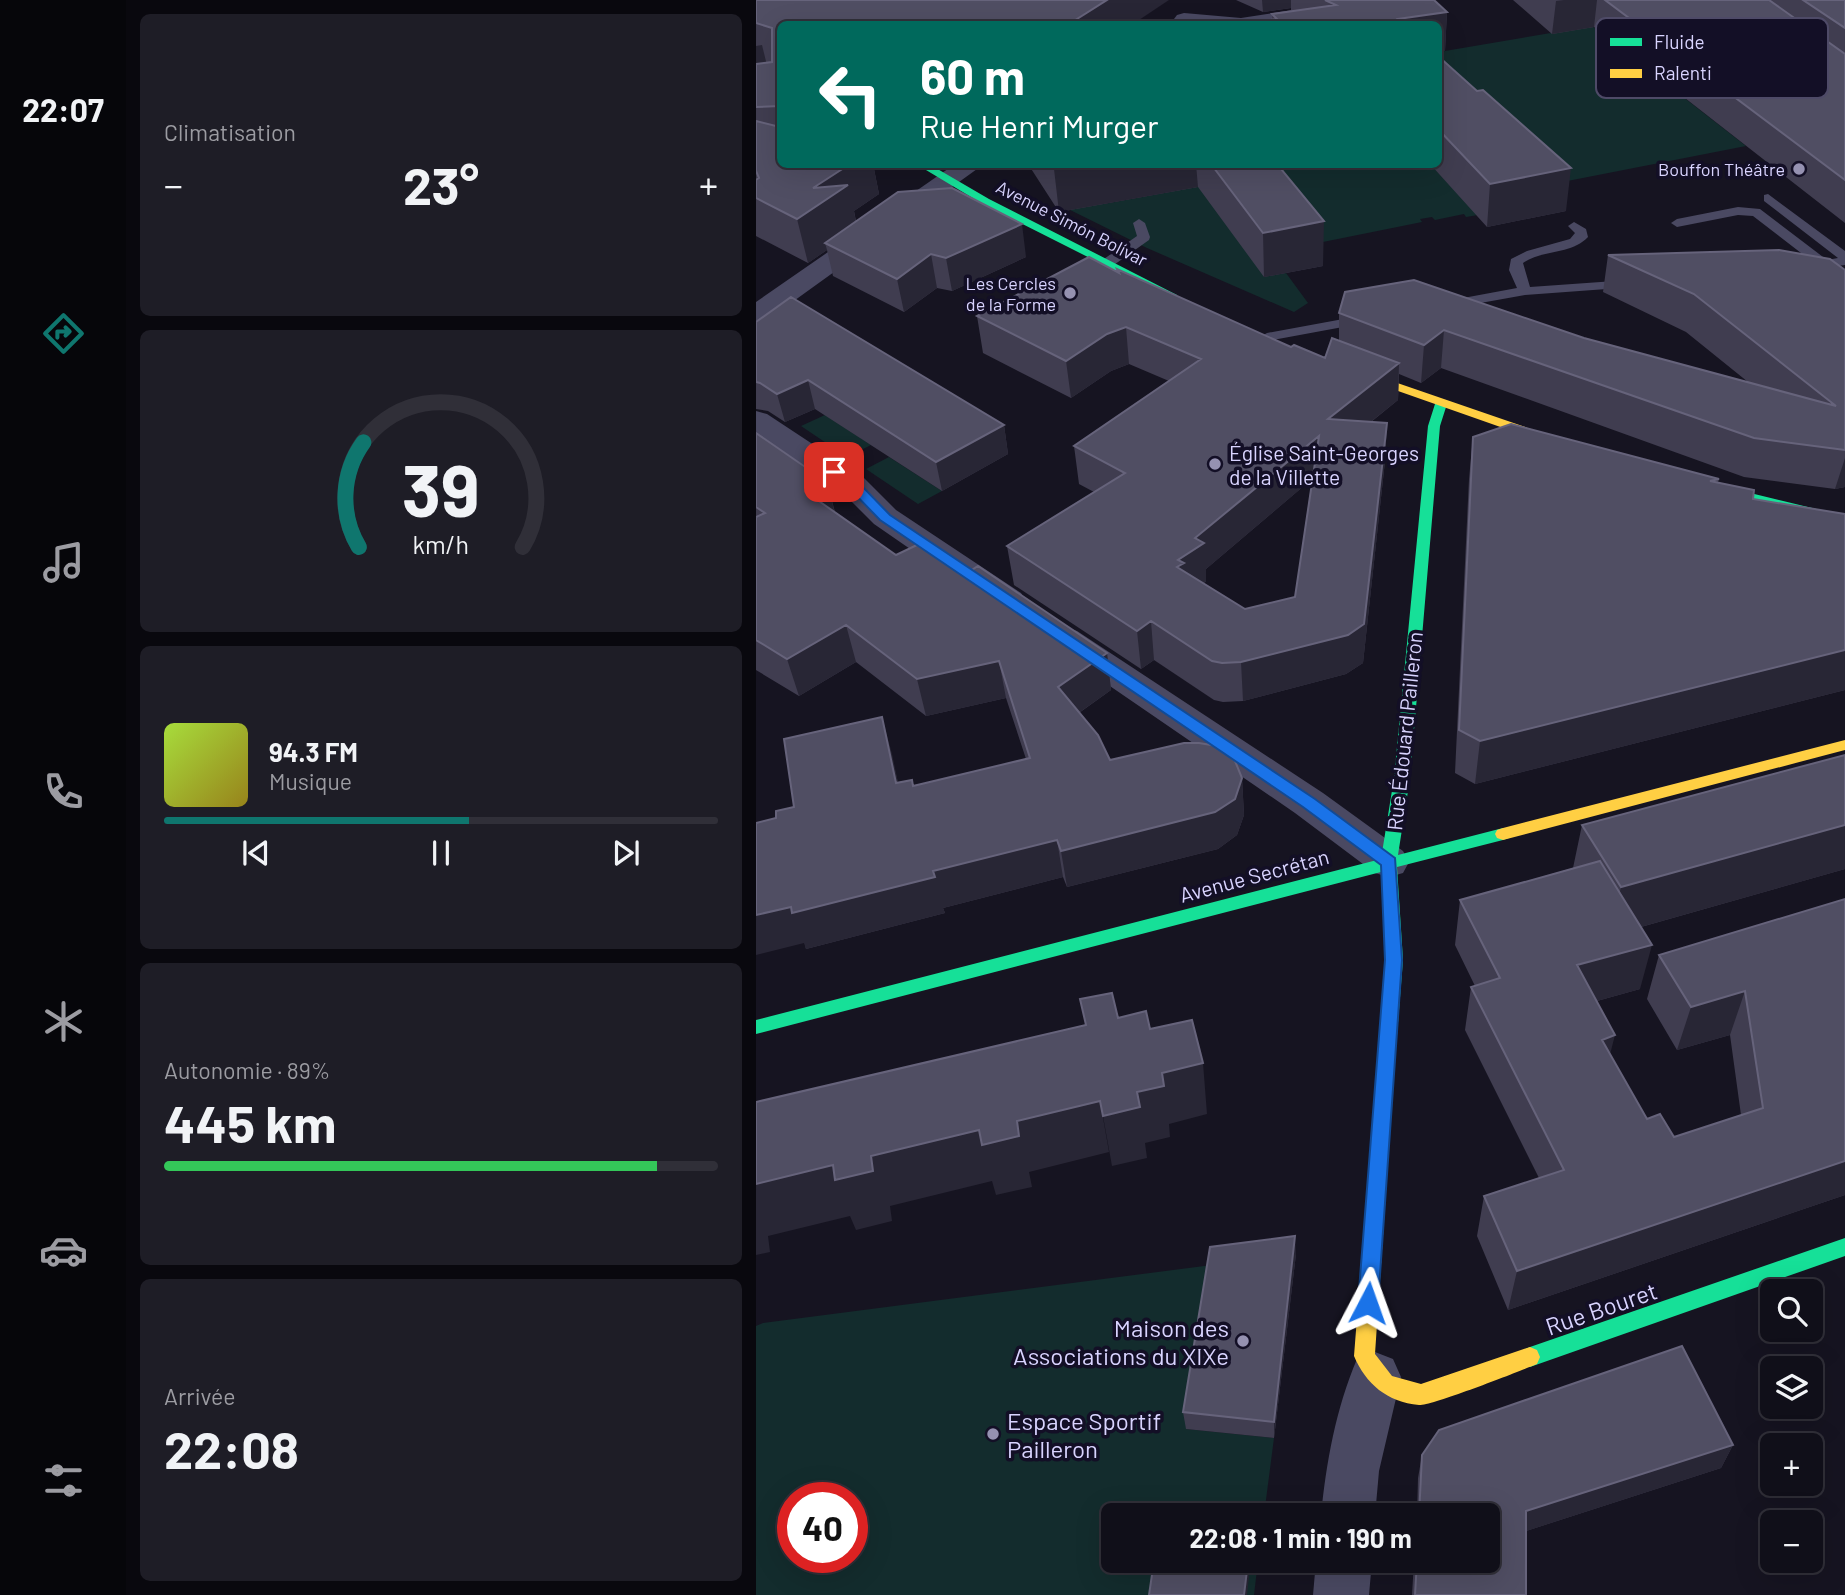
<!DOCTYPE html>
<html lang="fr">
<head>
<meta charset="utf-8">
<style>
	body { margin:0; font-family:Barlow,sans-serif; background:#1e1d26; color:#f1f3f6; height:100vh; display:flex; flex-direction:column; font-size:26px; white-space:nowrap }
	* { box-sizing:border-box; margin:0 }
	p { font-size:23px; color:#9c9ca2 }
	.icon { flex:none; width:38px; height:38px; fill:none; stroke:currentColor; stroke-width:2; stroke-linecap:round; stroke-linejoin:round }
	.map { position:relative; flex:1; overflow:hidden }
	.details { display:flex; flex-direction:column; gap:14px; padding:14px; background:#09080e; width:630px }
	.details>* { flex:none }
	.banner { position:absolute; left:21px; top:21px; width:665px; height:147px; border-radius:10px; box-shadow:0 7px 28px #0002,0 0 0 2px #302f38; background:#00695c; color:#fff; overflow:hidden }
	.buttons { position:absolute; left:1004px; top:1279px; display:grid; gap:14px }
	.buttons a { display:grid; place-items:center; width:63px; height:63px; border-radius:10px; background:#100f19; box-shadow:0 7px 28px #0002,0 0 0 2px #302f38; font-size:35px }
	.speed { position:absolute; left:21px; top:1482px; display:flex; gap:14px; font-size:35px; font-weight:700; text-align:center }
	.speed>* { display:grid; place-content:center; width:91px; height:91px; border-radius:50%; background:#100f19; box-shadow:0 7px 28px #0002,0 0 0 2px #302f38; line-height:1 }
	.speed .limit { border:10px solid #d22; background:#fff; color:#111 }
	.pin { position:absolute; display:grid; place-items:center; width:60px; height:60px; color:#fff; margin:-30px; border-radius:14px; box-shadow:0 4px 10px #0006 }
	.me { position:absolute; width:77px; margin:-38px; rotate:4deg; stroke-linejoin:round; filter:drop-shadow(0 0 5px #0008) }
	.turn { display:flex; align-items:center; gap:24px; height:147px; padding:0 28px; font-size:32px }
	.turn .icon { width:91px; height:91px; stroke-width:2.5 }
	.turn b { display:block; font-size:49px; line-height:60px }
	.big { font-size:52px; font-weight:700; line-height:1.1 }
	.details .widget { flex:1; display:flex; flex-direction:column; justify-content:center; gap:10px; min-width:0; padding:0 24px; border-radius:10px; background:#1e1d26 }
	.details .dial { align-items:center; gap:0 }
	.dial svg { height:182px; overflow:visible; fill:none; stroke:#302f38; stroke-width:7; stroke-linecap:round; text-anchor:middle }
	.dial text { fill:#f1f3f6; stroke:none }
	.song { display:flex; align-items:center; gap:21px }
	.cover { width:84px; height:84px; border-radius:10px; background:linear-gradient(135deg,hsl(80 70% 55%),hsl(50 70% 35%)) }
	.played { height:7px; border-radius:4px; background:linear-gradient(90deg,#0f766e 55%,#302f38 55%) }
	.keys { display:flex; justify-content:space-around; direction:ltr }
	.heat { display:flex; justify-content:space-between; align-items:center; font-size:38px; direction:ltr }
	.charge { height:10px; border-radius:5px; background:linear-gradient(90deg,#34c759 89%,#302f38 0) }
	.trip { position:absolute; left:345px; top:1503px; width:399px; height:70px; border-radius:10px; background:#100f19; box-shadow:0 7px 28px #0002,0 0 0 2px #302f38; font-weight:700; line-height:70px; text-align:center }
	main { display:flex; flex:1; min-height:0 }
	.tabs { display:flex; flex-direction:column; width:126px; justify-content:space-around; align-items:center; background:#06060a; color:#9c9ca2 }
	.tabs .icon { width:49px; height:49px }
	.tabs .selected { color:#0f766e }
	.tabs b { font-size:32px; color:#f1f3f6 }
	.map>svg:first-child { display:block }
	.green { fill:#132c2d; fill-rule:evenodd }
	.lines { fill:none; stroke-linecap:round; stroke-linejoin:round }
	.lane { fill:#4a4962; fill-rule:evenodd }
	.street { fill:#4a4962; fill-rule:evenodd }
	.fast { fill:#16e098; fill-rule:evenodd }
	.slow { fill:#ffcf43; fill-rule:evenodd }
	.wall { fill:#403d50; fill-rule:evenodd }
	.shaded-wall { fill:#282635 }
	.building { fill:#504e63; stroke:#66637b; stroke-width:2; fill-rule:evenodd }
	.route { fill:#1a73e8; stroke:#114b97; stroke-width:2 }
	.poi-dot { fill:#9591b1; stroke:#130f26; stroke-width:2.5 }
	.labels { text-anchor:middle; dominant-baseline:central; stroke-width:7; stroke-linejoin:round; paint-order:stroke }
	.far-poi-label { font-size:18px; fill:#d9d4ff; stroke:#130f26; text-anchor:end }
	.far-street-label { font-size:18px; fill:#d9d4ff; stroke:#130f26 }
	.poi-label { font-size:21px; fill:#d9d4ff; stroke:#130f26; text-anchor:start }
	.street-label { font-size:21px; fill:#d9d4ff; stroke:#130f26 }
	.near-street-label { font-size:24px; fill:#d9d4ff; stroke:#130f26 }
	.near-poi-label { font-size:24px; fill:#d9d4ff; stroke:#130f26; text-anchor:end }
	.key { fill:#130f26; stroke:#4e4a67; stroke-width:2 }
	.key-label { font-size:19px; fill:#d9d4ff }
</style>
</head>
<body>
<main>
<nav class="tabs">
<b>22:07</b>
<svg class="icon selected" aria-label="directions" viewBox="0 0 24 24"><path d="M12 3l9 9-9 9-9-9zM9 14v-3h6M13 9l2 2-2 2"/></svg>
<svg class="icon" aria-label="music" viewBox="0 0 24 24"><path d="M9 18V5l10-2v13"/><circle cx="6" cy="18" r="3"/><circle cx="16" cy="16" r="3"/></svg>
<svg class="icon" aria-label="phone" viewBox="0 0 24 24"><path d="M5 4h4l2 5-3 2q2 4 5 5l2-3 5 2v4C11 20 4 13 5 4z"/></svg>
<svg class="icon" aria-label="climate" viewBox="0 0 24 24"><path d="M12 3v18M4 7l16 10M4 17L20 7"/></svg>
<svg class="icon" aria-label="car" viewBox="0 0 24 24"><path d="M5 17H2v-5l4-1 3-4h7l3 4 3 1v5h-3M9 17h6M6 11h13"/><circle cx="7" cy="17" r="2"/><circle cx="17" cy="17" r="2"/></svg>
<svg class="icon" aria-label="filters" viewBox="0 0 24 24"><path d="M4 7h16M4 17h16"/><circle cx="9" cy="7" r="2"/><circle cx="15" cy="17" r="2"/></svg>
</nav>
<section class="details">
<div class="widget"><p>Climatisation</p>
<div class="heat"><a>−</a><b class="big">23°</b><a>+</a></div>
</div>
<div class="widget dial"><svg viewBox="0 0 100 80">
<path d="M14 69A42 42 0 1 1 86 69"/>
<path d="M14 69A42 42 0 0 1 16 23" stroke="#0f766e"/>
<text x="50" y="56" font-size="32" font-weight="700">39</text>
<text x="50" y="72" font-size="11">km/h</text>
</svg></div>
<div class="widget">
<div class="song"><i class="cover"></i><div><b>94.3 FM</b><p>Musique</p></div></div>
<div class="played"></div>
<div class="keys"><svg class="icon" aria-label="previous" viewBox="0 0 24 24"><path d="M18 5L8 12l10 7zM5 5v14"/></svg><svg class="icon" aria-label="pause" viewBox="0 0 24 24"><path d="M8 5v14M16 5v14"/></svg><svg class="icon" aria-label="next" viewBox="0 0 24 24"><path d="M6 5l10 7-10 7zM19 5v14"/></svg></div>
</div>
<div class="widget"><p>Autonomie · 89%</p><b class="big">445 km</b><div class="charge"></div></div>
<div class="widget"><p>Arrivée</p><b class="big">22:08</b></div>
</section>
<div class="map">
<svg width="1089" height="1595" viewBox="0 0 1089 1595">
	<rect width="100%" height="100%" fill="#161421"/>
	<path class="green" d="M836,26L990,146L791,185L683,122V52Z
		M478,164H674L722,215L710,217L708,214L679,220L676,217L664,219L666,222L552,245L507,277L530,273L552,303L538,312L391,248L302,204H348L413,192Z
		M69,415L115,445L91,457L45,426Z
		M133,457L186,491L162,504L110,469Z
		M456,1265L430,1429L518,1438L508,1515L357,1516V1561H502L498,1595H0V1326L7,1323ZM37,1498H96V1558H37Z"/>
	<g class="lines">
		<path class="lane" d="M1012,194L1089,251V265L1051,270V264L1058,263L997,216L982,215L921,227L915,223L921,219L982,207L1004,209L1071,260L1082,258L1008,201V195Z
			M383,219L389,223L394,237L393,240L355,267H345V261L381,236L377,223Z
			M818,222L830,229L832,237C815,255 787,249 767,263L774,287L873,280L878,281V287L769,295L691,309L684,305L691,301L761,288L753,270L755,259L771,251L814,239L819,233L812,226Z
			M609,315L616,319L614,322L511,341L504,337L511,333Z"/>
		<path class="street" d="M601,0H651L648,4L641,6L522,24H425L418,19L421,15L428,13L485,18Z
			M199,164H228L10,321L0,323V302Z
			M0,411L11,414L108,478L140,510L265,593L270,601L265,609L253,612L241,609L118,524L86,492L0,433Z
			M309,627L321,631L567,793L647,851L653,862L647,873L633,877L619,873L539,813L297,647L292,639L297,631Z
			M619,1352L637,1359L645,1377L623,1471L619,1516H565C570,1463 580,1408 601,1359Z
			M560,1561H616L613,1595H557Z"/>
		<path class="fast" d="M160,164H173L233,199L421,295L411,297L225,203Z
			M685,400L691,404L684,426L654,778L642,855L747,828L753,830L755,834L753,838L747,840L641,867L647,960L638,1073L635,1079L629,1081L623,1079L620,1073L629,960L625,872L0,1034V1020L625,859L638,778L672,426L679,404Z
			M945,481L1089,516V524L940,488L939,485Z
			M1089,1238V1256L774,1367L767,1364L764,1357L767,1350L774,1347Z"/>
		<path class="slow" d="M592,366L801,438L803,441L801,444H793L588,372V368Z
			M1089,740V750L747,840L741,838L739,834L741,830L747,828Z
			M629,1065L635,1067L638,1073L619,1354L636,1376L665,1384L774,1347L781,1350L784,1357L781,1364C764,1371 675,1406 663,1405C631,1402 610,1384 598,1356L620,1073L623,1067Z"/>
	</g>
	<path class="wall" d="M0,0L24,24V164H117L123,194L98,211L100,221L270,257L196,291L181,288L148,312L77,276L71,250L52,263L0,236Z
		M480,0H678L691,12L689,51L516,20V14L535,11V8L507,12Z
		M757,0H1089V223L838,27L796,34Z
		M682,56L810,211L731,227L674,164H682Z
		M272,164H521L567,266L508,277L442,187L303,212Z
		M852,255L1089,270V487L1079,489L988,477L685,368L665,383L643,374L642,400L615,422L631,423L629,461L607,663L590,674L487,701L467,702L458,700L398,660L385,669L258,585L251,546L338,492L323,484L318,446L413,381L373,364L355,371L315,398L227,353L221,316L361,272V269L535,347L569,358L583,340V313L828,338L992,382L930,332L847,292ZM556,479L539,597L489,609L447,584L450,581V569Z
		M0,322L248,425L252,454L186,491L59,409L29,422L12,411L0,409Z
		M0,433L71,482L79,512L140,555L208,575L351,653L355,690L323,713L354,760L486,778L488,815L481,835L462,849L311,887L307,877L187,908L189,913L50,949L20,818L38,807L126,717L142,783L157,786L270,759L250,698L170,716L100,662L43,696L0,670Z
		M717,437L963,479L962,482L997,499L1089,514V690L719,784L699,773L713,479Z
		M1089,755V869L885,927L884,989L841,1001L854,1054L891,1119L918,1137L985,1115L974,1035L921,1050L891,999L903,955L1089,899V1195L752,1310L721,1236L728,1196L783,1178L709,1030L715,987L719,986L699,945L704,900L817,868L826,825Z
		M540,1254L518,1438L430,1429L427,1412Z
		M977,1445L965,1468L770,1531V1595H656L658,1561H732V1516H661L662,1478L666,1455Z"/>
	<path class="shaded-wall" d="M351,0H413L377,24H313Z
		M506,0H535V8L507,12Z
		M808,0H841L838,27L796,34L800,1Z
		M691,12L689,51L682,52V24H642V19Z
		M6,45L16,86L0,89V46Z
		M94,164H117L123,194L98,211L101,229L69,243L71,250L52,263L41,219L57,188Z
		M325,164H440L442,187L303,212L298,169Z
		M815,168L810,211L731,227L734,184Z
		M568,221L567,266L508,277L507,233Z
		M266,224L270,257L196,291L190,258Z
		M175,254L181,288L148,312L141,279Z
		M370,327L373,364L355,371L315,398L310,361L351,334Z
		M688,330L685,368L665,383L668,345Z
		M643,363L642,400L572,456V419Z
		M52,380L59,409L29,422L21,394Z
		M631,423L629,461L607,663L590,674L487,701L485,662L592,635Z
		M248,425L252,454L186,491L180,462Z
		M563,436L562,474L450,569V581L430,595L421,567L422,560L439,538Z
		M1089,458V487L1079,489Z
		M71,482L80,518L50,492Z
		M395,621L398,660L385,669L381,631Z
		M90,625L100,662L43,696L31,659Z
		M1089,650V690L719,784L724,741Z
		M351,653L355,690L307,724L302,687Z
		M243,661L250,698L170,716L161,679Z
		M126,717L136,754L150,820L140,783Z
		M486,778L488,815L481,835L462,849L311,887L305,851Z
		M1089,825V869L853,936L865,887Z
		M301,840L307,877L187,908L189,913L50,949L48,943L0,955V915Z
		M896,945L884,989L812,1009L821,965Z
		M989,991L974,1035L921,1050L935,1007Z
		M859,1035L848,1078L846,1040Z
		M447,1063L451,1114L413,1124L414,1137L389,1143L391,1158L356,1166L347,1116L381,1092L406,1073Z
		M344,1101L353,1152L273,1172L276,1187L240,1195L236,1181L134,1206L136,1221L100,1230L94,1216L12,1236L14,1252L0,1255V1184Z
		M1089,1161V1195L752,1310L761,1271Z
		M539,1236L540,1254L518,1438V1422Z
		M977,1445L965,1468L764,1533L770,1511Z
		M492,1562L493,1577L491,1595H488Z"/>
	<path class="building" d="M0,0H351L313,24H24V106L0,107V64L16,62V28L0,23Z
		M569,0H678L691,12L642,19L648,24H488L521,19L516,14L580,5Z
		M849,0H1013L1089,54V180Z
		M1047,0H1089V28Z
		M682,56L721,91L727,90L815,168L734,184L682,129Z
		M0,121L24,127V164H94L57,188L92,185L41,219L0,198V180L3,178L0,171Z
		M295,164H325L298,169Z
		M455,164H521L568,221L507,233Z
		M196,188L266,224L190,258L175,254L141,279L69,243L142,192Z
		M1023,250L1074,259L1089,270V450L998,438L688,330L668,345L583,313L589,292L658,280L828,338L1080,406L938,294L852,255Z
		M333,257L363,273L361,269L535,347L538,345L569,358L576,338L643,363L572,419L631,423L608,624L592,635L485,662L466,663L456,661L395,621L381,631L251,546L369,473L318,446L445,359L370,327L351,334L310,361L221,316ZM563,436L539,597L489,609L421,567L428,563L422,560L448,543L439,538Z
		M35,297L248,425L180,462L52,380L21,394L4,383L0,382V322Z
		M755,424L963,479L954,481L998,490L997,499L1089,514V650L724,741L703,730L717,437Z
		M0,433L71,482L50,492L140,555L163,544L208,575L222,566L351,653L302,687L342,735L354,760L428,743H443L461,746L479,761L486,778L479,799L459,812L305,851L301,840L177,871L179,877L36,913L35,907L0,915V823L20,818V811L38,807L28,739L126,717L140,783L156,780L157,786L274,758L243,661L161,679L90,625L31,659L0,640V517L9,513L0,507Z
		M1089,755V825L865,887L826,825Z
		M844,861L896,945L821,965L859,1035L846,1040L891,1119L904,1114L918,1137L1007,1108L989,991L935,1007L903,955L1089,899V1161L761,1271L728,1196L808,1170L715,987L744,978L704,900Z
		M356,993L362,1018L390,1011L394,1029L436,1020L447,1063L406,1073L408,1086L381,1092L384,1107L347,1116L344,1101L261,1121L263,1136L226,1145L223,1130L115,1156L117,1171L79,1180L77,1165L0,1184V1102L330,1025L324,999Z
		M539,1236L518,1422L427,1412L454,1247Z
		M926,1346L977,1445L770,1511V1595H659L661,1561H732V1516H663L666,1455L683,1430Z
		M398,1561L492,1562L488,1595H393Z"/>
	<path class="route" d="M78,468L102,482L134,515L559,799L639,858L646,960L622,1303L619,1310L612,1313L605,1310L602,1303L629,960L625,865L547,807L124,520L93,488L73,475V469Z"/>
	<g class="poi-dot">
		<circle cx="1043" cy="169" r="7"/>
		<circle cx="314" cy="293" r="7"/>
		<circle cx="459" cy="464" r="7"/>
		<circle cx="487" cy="1341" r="7"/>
		<circle cx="237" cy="1434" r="7"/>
	</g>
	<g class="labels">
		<g class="far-poi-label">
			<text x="1029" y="169">Bouffon Théâtre</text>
			<text x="300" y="283">Les Cercles<tspan x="300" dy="21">de la Forme</tspan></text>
		</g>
		<g class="far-street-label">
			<text transform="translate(316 223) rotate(27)">Avenue Simón Bolívar</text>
		</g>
		<g class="poi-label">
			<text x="473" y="452">Église Saint-Georges<tspan x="473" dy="24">de la Villette</tspan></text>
		</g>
		<g class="street-label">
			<text transform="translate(648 731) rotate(-84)">Rue Édouard Pailleron</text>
			<text transform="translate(498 875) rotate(-15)">Avenue Secrétan</text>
		</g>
		<g class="near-street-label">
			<text transform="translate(845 1308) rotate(-19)">Rue Bouret</text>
		</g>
		<g class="near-poi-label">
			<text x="473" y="1327">Maison des<tspan x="473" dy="28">Associations du XIXe</tspan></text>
			<text x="251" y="1420" text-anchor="start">Espace Sportif<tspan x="251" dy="28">Pailleron</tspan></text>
		</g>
	</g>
	<rect x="840" y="18" width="232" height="80" rx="10" class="key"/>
	<rect x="854" y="38" width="32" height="8" fill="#16e098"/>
	<rect x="854" y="69" width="32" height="9" fill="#ffcf43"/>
	<g class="key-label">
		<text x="898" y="49">Fluide</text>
		<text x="898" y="80">Ralenti</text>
	</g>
</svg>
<div class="buttons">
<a><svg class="icon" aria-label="search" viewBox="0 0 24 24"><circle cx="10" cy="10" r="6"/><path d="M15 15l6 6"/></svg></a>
<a><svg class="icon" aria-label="layers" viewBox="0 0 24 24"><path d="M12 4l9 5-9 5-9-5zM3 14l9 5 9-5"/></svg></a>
<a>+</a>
<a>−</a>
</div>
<div class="speed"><div class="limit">40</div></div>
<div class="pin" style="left:78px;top:472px;background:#d93025"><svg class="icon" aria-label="arrive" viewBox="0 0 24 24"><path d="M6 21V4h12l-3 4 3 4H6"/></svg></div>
<svg class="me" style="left:612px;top:1303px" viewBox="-20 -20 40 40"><path d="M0-17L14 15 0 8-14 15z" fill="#1a73e8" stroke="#fff" stroke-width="4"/></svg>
<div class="trip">22:08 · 1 min · 190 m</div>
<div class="banner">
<div class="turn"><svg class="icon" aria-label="left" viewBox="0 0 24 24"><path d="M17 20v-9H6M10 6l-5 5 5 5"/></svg><div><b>60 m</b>Rue Henri Murger</div></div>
</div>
</div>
</main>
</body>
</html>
